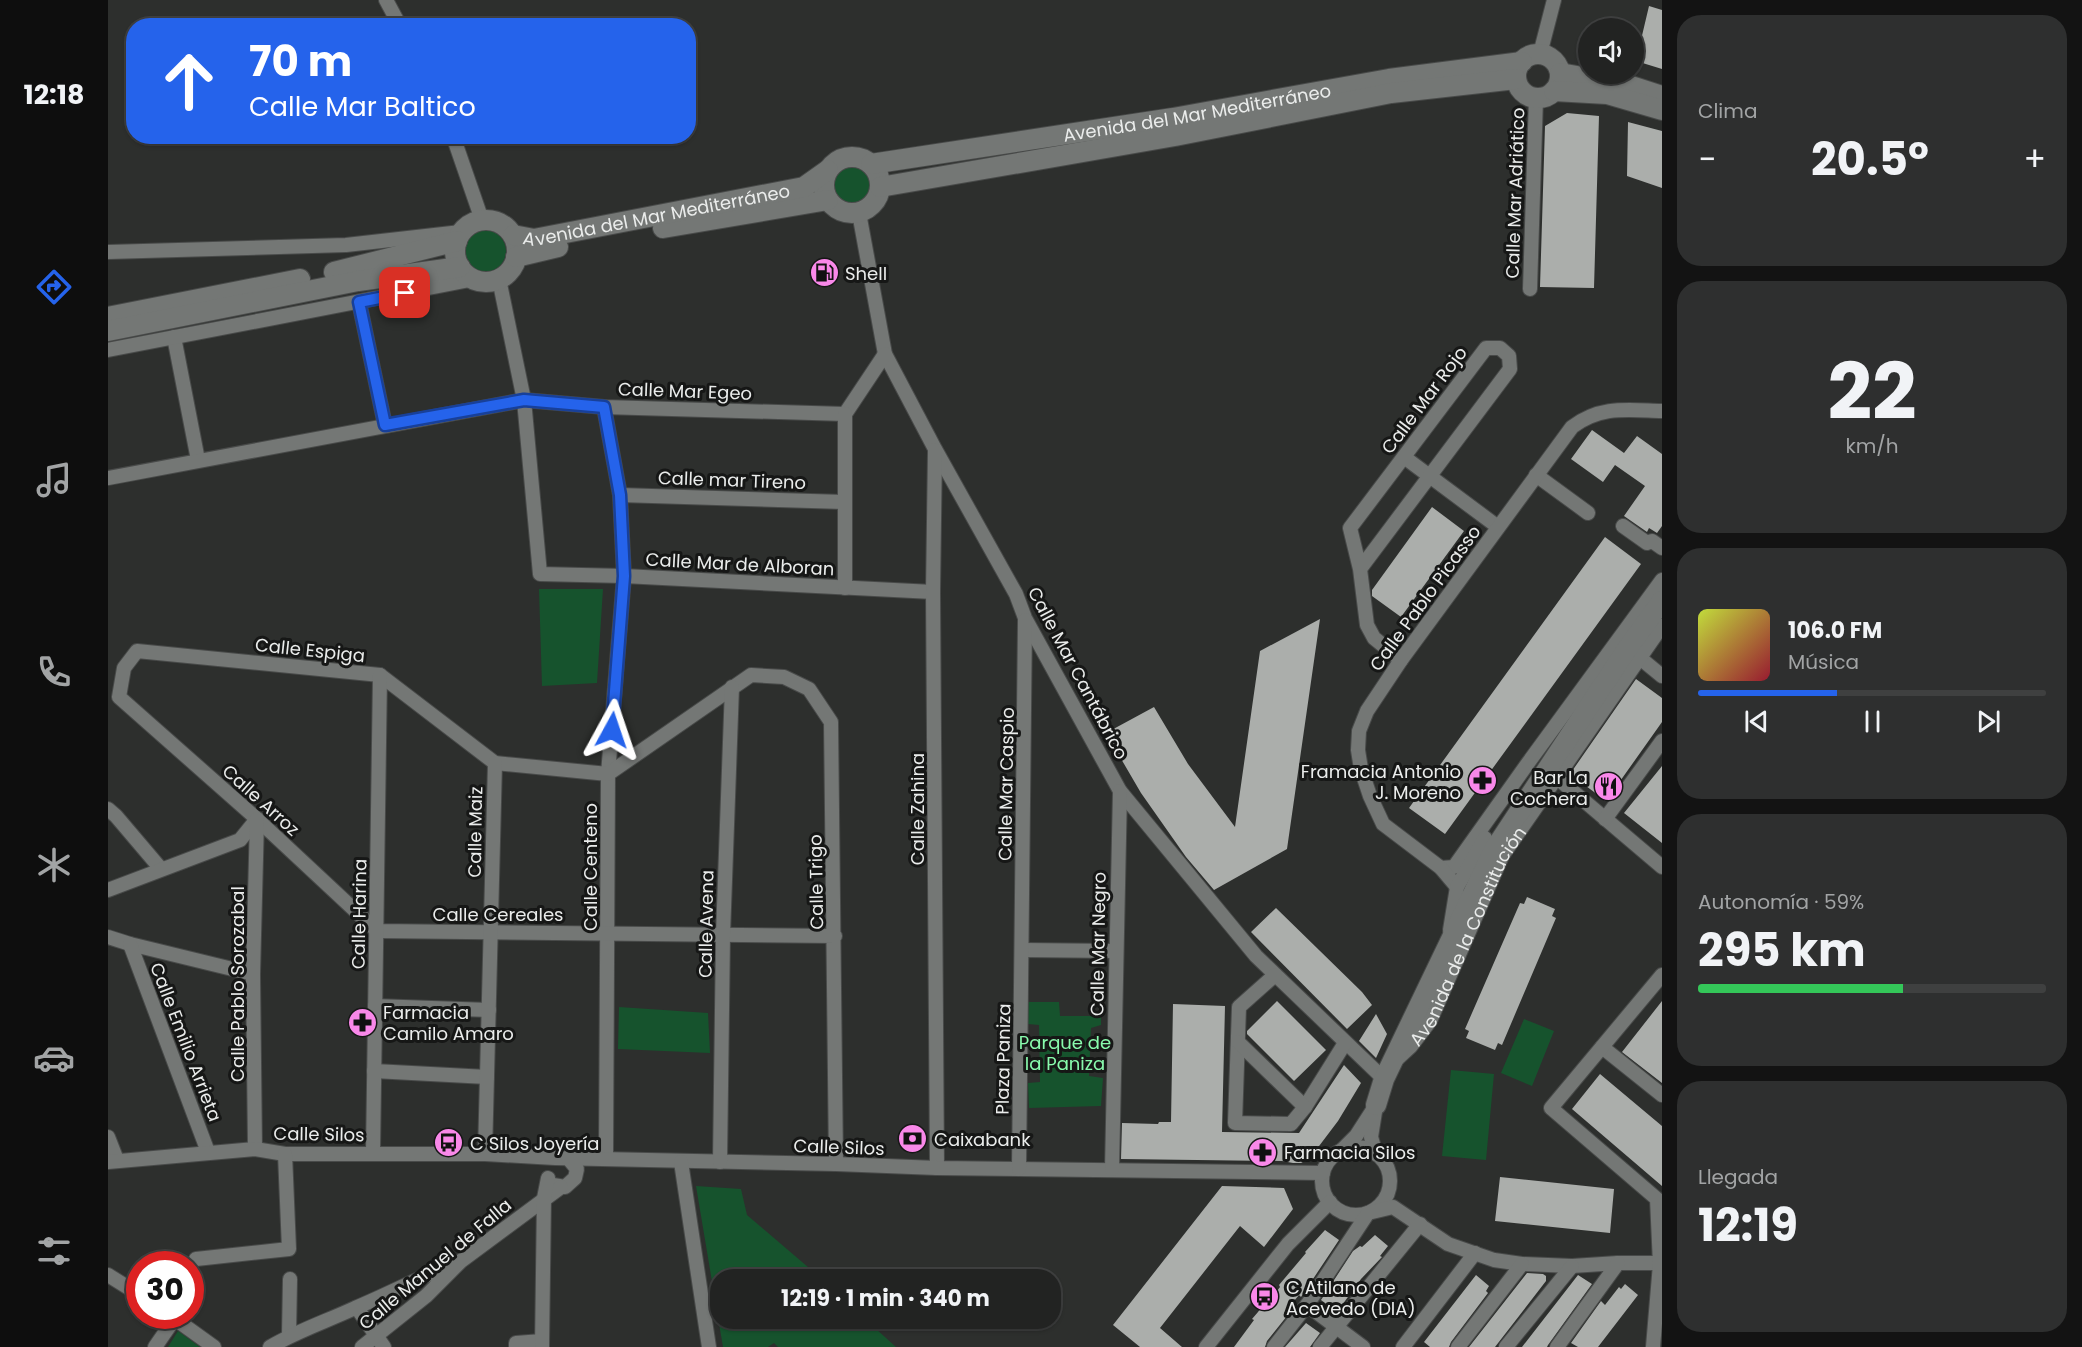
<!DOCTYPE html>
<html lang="es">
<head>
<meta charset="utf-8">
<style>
	body { margin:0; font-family:Poppins,sans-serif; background:#2e2f2f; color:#f1f3f6; height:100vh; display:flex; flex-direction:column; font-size:22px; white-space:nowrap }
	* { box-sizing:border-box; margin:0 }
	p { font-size:20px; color:#a2a4a5 }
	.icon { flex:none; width:33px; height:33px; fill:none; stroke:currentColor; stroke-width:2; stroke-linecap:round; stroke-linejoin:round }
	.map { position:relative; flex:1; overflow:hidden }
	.sheet { display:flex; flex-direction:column; gap:15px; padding:15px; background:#131313; width:420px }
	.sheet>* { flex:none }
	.top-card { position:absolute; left:18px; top:18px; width:570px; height:126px; border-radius:24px; box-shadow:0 2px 4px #0004,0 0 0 2px #3f4040; background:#2563eb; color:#fff; overflow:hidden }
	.fabs { position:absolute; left:1470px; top:18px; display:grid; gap:12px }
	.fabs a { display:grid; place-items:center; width:66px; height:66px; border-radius:50%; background:#222322; box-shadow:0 2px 4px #0004,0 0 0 2px #3f4040; font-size:30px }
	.speed { position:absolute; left:18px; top:1251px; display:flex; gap:12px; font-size:30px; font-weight:700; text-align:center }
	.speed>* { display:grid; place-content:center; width:78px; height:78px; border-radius:50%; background:#222322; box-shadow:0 2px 4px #0004,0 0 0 2px #3f4040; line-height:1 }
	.speed .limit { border:9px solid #d22; background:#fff; color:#111 }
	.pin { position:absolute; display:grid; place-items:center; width:51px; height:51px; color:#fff; margin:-26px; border-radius:12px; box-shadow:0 3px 9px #0006 }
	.me { position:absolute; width:66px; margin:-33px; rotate:5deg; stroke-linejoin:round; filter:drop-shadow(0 0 4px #0008) }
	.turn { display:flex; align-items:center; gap:21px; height:126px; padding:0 24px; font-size:27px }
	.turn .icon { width:78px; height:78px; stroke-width:2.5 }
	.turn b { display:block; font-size:42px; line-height:51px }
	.big { font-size:45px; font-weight:700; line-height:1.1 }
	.sheet .card { flex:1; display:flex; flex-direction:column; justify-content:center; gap:9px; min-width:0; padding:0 21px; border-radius:24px; background:#2e2f2f }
	.sheet .dial { align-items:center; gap:0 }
	.dial b { font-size:78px; line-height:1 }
	.song { display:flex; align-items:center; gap:18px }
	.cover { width:72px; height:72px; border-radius:9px; background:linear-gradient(135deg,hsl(70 70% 55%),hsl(350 70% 35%)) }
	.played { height:6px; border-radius:3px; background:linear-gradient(90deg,#2563eb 40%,#3f4040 40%) }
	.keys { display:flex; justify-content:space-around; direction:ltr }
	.heat { display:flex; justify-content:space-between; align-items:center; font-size:33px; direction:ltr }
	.charge { height:9px; border-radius:4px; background:linear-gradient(90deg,#34c759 59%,#3f4040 0) }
	.trip { position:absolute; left:602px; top:1269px; width:351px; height:60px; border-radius:24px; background:#222322; box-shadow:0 2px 4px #0004,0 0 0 2px #3f4040; font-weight:700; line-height:60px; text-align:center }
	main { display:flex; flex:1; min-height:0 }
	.menu { display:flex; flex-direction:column; width:108px; justify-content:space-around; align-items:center; background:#0e0e0e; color:#a2a4a5 }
	.menu .icon { width:42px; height:42px }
	.menu .active { color:#2563eb }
	.menu b { font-size:27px; color:#f1f3f6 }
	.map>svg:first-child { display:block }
	.green { fill:#16532d }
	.building { fill:#abaeab }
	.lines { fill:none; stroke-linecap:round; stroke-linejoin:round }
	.street-casing { stroke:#484a49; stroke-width:16 }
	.secondary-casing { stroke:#484a49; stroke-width:22 }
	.street { stroke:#747775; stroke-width:14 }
	.secondary { stroke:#747775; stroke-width:20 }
	.route-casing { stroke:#184099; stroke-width:15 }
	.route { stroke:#2563eb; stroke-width:10 }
	.labels { text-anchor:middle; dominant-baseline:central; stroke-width:6; stroke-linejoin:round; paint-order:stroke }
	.street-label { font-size:18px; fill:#eaeceb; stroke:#161716 }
	.poi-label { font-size:18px; fill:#eaeceb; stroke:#161716; text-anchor:start }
	.park-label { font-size:18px; fill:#89fbad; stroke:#161716 }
</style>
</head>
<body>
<main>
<nav class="menu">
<b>12:18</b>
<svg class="icon active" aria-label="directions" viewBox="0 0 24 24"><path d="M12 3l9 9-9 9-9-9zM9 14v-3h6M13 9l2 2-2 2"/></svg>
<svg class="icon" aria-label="music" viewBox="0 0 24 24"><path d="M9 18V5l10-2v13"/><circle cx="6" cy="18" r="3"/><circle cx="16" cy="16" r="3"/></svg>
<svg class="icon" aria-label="phone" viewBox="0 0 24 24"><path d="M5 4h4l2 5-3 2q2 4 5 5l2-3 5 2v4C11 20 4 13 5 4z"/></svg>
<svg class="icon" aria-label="climate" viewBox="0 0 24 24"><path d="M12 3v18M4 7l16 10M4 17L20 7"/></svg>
<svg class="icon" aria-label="car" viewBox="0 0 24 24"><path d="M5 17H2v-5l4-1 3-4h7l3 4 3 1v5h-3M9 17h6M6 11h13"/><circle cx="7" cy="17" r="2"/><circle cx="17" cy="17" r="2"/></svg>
<svg class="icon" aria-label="filters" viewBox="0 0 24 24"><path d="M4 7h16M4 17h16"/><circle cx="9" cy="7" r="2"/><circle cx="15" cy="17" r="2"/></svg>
</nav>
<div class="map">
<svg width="1554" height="1347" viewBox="0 0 1554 1347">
	<rect width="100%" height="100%" fill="#2d2f2d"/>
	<path class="green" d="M723 186a21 21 0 1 1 42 0a21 21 0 1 1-42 0Z
		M356 251a21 21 0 1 1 42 0a21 21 0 1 1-42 0Z
		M431,589H495L489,683L434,686Z
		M920,1002H951L952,1016H993V1025L983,1028L981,1076L995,1078L993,1106L921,1108L920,1083L932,1082L931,1025L920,1024Z
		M511,1007L600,1013L602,1053L510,1049Z
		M1416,1019L1446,1031L1424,1086L1393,1073Z
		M1343,1070L1386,1074L1378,1160L1334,1156Z
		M588,1186L633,1189L639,1215L714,1279L612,1280V1318L757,1319L788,1347H670L666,1343L660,1347H615Z
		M70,1331L92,1347H60Z"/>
	<path class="building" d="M1541,6L1554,10V69L1528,61Z
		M1459,113L1491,116L1486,288L1432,287L1437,126Z
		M1520,122L1554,131V188L1519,176Z
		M1484,430L1516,453L1529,436L1554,454V526L1549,533L1541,528L1539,532L1516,516L1537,486L1507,465L1495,482L1463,459Z
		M1324,507L1356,531L1293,617L1264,596V590Z
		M1497,537L1533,564L1337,834L1301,808Z
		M1212,619L1179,849L1106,890L1078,857L1033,793L998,733L1046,707L1080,764L1127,827L1152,651Z
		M1528,679L1554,698V722L1498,801L1462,774Z
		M1554,766V843L1516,813Z
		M1419,897L1447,909L1444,916L1448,918L1394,1045L1390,1043L1387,1050L1358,1038L1361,1031L1357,1029L1412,903L1416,904Z
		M1168,908L1254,992L1264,1005L1239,1029L1143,932Z
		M1169,1001L1218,1050L1186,1081L1139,1034V1031Z
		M1554,1001V1083L1514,1052Z
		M1065,1004L1117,1006L1114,1132L1191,1133L1236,1065L1253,1083L1230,1121L1202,1158L1193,1163H1185L1174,1161L1013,1159L1014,1123L1050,1124L1051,1122H1063Z
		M1268,1014L1279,1034L1268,1058L1251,1041Z
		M1492,1074L1554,1126V1186L1464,1109Z
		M1392,1177L1506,1189L1502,1233L1387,1221Z
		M1114,1186L1176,1188L1185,1209L1156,1247L1132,1226L1052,1328L1074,1347H1032L1005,1325Z
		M1217,1230L1231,1240L1193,1297L1191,1295L1176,1313L1179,1316L1159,1341L1157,1347H1126L1146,1320L1144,1319L1150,1312L1155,1305L1157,1307L1172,1287L1171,1285L1198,1253L1197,1252Z
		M1267,1235L1280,1246L1272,1256L1274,1257L1253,1279L1229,1312L1213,1300L1245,1251L1252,1246L1254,1247Z
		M1419,1273L1435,1274L1438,1276V1281L1387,1347H1361Z
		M1368,1275L1381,1286L1378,1291L1380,1293L1343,1342L1341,1347H1322L1316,1342Z
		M1470,1275L1484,1284L1440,1345L1439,1347H1414Z
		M1517,1284L1530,1295L1490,1347H1470L1463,1343L1493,1301L1497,1305L1511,1287L1513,1289Z
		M1198,1323L1212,1333L1202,1347H1177Z"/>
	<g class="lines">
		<defs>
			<g id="street">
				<path d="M278,0L292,26"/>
				<path d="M1432,54L1446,0"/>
				<path d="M345,136L374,220"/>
				<path d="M751,213L777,354L827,449L908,594L917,618L1012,791L1148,956L1276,1079"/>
				<path d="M0,252L238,245L353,232"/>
				<path d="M391,279L416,400L432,574L516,576L825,592"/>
				<path d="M1422,289L1428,98"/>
				<path d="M251,302L277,425"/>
				<path d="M66,337L90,460"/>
				<path d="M0,350L367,279"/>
				<path d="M496,407L512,495L516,576L500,774L498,1158"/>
				<path d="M737,414L777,354"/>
				<path d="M827,450L825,592L829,1168"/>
				<path d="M1296,457L1390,527"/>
				<path d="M1428,475L1480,513"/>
				<path d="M0,478L416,400L496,407L737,414"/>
				<path d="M512,495L736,502"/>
				<path d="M1515,526L1539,543L1544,541L1554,548"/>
				<path d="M1252,569L1402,369L1401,356L1392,348H1378L1242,528L1252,569L1259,625L1266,638L1293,660"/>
				<path d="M737,588V414"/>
				<path d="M1532,658L1554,676"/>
				<path d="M1448,777L1554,867"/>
				<path d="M0,809L8,816L53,869"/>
				<path d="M1497,819L1554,741"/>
				<path d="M1333,868L1346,867L1420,763L1554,580"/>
				<path d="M1349,887L1333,868L1275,824L1262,796L1253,769L1250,750L1251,731L1259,711L1293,660L1464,427C1493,405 1520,410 1554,411"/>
				<path d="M0,890L132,840L149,819"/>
				<path d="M1342,930L1349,887L1377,838"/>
				<path d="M727,936L269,931L149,819L11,697L16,668L29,651L272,675L387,763L500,774L643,675L676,677L701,689L723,722L728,1164"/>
				<path d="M0,937L22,944L145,974"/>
				<path d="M22,944L100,1152"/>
				<path d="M914,950L1008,951"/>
				<path d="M1167,975L1131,1007L1127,1123L1183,1124L1197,1107L1237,1043"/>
				<path d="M267,1006L381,1010"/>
				<path d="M1130,1042L1197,1107"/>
				<path d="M1494,1047L1554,1095"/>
				<path id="s1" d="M1290,1058L1303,1046L1322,1021L1394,856L1554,626"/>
				<path d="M266,1071L379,1077"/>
				<path d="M1267,1112L1263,1137L1268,1154"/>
				<path d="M0,1137L9,1160"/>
				<circle cx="1248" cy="1181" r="34"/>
				<path d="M147,1149L145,974L149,819"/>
				<path d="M1233,1151L1248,1136L1268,1105"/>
				<path d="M265,1153L272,675"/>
				<path d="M377,1154L387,763"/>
				<path d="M0,1162L147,1149L177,1154H377L447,1158L728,1164L829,1168L1215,1173"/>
				<path d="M573,1162L601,1347"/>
				<path d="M612,1162L615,935L624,687"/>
				<path d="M911,1169L917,620"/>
				<path d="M1004,1169L1012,791"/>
				<path d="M445,1185L457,1187L467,1178L469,1169L460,1158"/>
				<path d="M88,1259L181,1249L177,1154"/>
				<path d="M0,1275L32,1295"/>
				<path d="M1199,1305L1255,1347"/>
				<path d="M249,1308L276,1347"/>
				<path d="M63,1316L106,1347"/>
				<path d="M181,1335L182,1279"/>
				<path d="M47,1347L67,1318"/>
				<path d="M162,1347C189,1331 219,1321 247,1308C281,1294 312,1277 346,1264"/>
				<path d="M254,1347L318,1296L353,1261L453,1187"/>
				<path d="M408,1347V1343L434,1341"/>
				<path d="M434,1347L436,1198L440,1178"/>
				<path d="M1098,1347L1180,1244L1222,1202"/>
				<path d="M1166,1347L1199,1305L1260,1213L1285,1207L1340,1244L1386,1260L1414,1264L1464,1266L1510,1263H1554"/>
				<path d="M1212,1347L1312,1224"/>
				<path d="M1295,1347L1367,1253"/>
				<path d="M1350,1347L1414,1264"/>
				<path d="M1398,1347L1464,1266"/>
				<path d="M1449,1347L1510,1263"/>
				<path d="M1545,1347L1552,1264L1549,1199L1443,1108L1554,975"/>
			</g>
			<g id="secondary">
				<circle cx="1430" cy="76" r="22"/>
				<path d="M1452,73L1520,85L1554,96"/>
				<path d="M1446,91L1499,94L1554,110"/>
				<circle cx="744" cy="185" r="28"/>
				<path id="s2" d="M763,164L1065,118L1281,79L1414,62"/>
				<path d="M772,187L1067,136L1283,93L1408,79"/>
				<circle cx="378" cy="251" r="31"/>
				<path d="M555,228L720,200"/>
				<path id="s3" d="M405,235L426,239L696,187L720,170"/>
				<path d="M408,257L450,247"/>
				<path d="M226,272L349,241"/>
				<path d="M0,317L192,279"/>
				<path d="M0,331L250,281L352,267"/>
				<path d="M1268,1105L1276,1079L1386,850L1519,649L1554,601"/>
			</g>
		</defs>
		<use href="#street" class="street-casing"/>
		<use href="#secondary" class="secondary-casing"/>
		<use href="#street" class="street"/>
		<use href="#secondary" class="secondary"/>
	</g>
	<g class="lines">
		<defs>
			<path id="route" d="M297,293L251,302L277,425L416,400L496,407L512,495L516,576L504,730"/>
		</defs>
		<use href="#route" class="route-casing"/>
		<use href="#route" class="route"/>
	</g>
	<defs>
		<symbol id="fuel-disc" viewBox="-11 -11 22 22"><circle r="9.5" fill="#f988e9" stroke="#161716"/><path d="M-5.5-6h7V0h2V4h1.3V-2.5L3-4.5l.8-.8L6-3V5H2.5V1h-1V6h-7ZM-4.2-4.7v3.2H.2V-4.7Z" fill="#111"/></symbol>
		<symbol id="pharmacy-disc" viewBox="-11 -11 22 22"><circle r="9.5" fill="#f988e9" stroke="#161716"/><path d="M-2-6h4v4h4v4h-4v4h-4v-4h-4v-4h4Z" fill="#111"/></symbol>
		<symbol id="restaurant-disc" viewBox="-11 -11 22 22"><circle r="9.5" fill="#f988e9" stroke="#161716"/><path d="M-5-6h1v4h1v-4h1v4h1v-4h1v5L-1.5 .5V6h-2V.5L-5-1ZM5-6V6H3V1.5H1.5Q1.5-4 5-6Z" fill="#111"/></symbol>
		<symbol id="bank-disc" viewBox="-11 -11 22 22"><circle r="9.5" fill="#f988e9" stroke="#161716"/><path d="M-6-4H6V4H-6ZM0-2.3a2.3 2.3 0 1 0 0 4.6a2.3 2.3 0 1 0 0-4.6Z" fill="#111"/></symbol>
		<symbol id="bus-disc" viewBox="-11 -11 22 22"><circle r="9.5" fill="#f988e9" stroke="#161716"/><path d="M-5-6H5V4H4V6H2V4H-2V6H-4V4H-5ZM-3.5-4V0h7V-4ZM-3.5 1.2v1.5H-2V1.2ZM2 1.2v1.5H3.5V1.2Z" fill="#111"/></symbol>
	</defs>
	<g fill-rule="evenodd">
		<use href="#fuel-disc" x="700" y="256" width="33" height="33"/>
		<use href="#pharmacy-disc" x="1358" y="764" width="33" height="33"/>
		<use href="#restaurant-disc" x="1484" y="770" width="33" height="33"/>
		<use href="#pharmacy-disc" x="238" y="1006" width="33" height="33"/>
		<use href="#bank-disc" x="788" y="1122" width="33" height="33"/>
		<use href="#bus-disc" x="324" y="1126" width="33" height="33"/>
		<use href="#pharmacy-disc" x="1138" y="1136" width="33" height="33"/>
		<use href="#bus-disc" x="1140" y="1280" width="33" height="33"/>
	</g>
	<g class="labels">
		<g class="street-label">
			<text stroke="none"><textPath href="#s2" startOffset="330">Avenida del Mar Mediterráneo</textPath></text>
			<text transform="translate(1407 193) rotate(-88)">Calle Mar Adriático</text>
			<text stroke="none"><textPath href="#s3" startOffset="146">Avenida del Mar Mediterráneo</textPath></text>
			<text transform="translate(577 391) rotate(2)">Calle Mar Egeo</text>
			<text transform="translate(1316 400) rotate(-53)">Calle Mar Rojo</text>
			<text transform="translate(624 480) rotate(2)">Calle mar Tireno</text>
			<text transform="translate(632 564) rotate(3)">Calle Mar de Alboran</text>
			<text transform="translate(1317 598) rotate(-54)">Calle Pablo Picasso</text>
			<text transform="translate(202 650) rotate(6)">Calle Espiga</text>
			<text transform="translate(970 673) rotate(62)">Calle Mar Cantábrico</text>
			<text transform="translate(898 784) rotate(-89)">Calle Mar Caspio</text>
			<text transform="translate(153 800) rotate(42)">Calle Arroz</text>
			<text transform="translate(809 809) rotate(-90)">Calle Zahina</text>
			<text transform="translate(367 832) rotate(-89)">Calle Maiz</text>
			<text transform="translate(482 867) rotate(-90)">Calle Centeno</text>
			<text transform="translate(708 882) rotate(-91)">Calle Trigo</text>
			<text transform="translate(251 914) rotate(-89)">Calle Harina</text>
			<text x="390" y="914">Calle Cereales</text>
			<text transform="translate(598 924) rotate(-89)">Calle Avena</text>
			<text stroke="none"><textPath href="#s1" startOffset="142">Avenida de la Constitución</textPath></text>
			<text transform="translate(990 944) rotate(-89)">Calle Mar Negro</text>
			<text transform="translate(129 984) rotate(-90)">Calle Pablo Sorozabal</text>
			<text transform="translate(78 1042) rotate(69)">Calle Emilio Arrieta</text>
			<text transform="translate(895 1059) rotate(-89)">Plaza Paniza</text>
			<text transform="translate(211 1134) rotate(1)">Calle Silos</text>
			<text transform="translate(731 1147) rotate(2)">Calle Silos</text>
			<text transform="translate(327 1264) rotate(-40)">Calle Manuel de Falla</text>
		</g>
		<g class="poi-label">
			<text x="737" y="273">Shell</text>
			<text x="1353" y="771" text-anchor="end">Framacia Antonio<tspan x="1353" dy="21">J. Moreno</tspan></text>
			<text x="1480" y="777" text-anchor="end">Bar La<tspan x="1480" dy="21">Cochera</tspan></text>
			<text x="275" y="1012">Farmacia<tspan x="275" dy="21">Camilo Amaro</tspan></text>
			<text x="826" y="1139">Caixabank</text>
			<text x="362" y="1143">C Silos Joyería</text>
			<text x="1176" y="1152">Farmacia Silos</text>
			<text x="1178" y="1287">C Atilano de<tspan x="1178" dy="21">Acevedo (DIA)</tspan></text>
		</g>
		<g class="park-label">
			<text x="957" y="1042">Parque de<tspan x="957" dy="21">la Paniza</tspan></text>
		</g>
	</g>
</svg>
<div class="fabs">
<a><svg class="icon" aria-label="sound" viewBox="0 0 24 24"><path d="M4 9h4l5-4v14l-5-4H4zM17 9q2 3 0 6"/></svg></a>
</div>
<div class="speed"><div class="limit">30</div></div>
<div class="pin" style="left:297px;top:293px;background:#d93025"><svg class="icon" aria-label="arrive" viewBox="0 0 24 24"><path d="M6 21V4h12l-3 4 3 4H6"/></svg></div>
<svg class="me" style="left:504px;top:730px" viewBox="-20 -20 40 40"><path d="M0-17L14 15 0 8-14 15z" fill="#2563eb" stroke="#fff" stroke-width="4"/></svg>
<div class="trip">12:19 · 1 min · 340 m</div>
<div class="top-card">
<div class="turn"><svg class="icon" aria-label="ahead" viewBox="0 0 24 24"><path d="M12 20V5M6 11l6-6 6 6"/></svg><div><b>70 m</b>Calle Mar Baltico</div></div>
</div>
</div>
<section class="sheet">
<div class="card"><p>Clima</p>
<div class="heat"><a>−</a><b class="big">20.5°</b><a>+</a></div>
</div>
<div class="card dial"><b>22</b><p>km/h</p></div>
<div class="card">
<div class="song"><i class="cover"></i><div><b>106.0 FM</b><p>Música</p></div></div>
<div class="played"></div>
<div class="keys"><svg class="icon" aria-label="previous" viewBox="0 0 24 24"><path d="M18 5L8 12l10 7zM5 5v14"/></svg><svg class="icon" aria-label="pause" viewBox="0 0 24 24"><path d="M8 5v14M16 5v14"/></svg><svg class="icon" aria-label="next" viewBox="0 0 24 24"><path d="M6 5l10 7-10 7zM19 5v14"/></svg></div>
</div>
<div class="card"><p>Autonomía · 59%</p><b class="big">295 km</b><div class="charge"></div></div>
<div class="card"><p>Llegada</p><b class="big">12:19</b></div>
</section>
</main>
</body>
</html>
